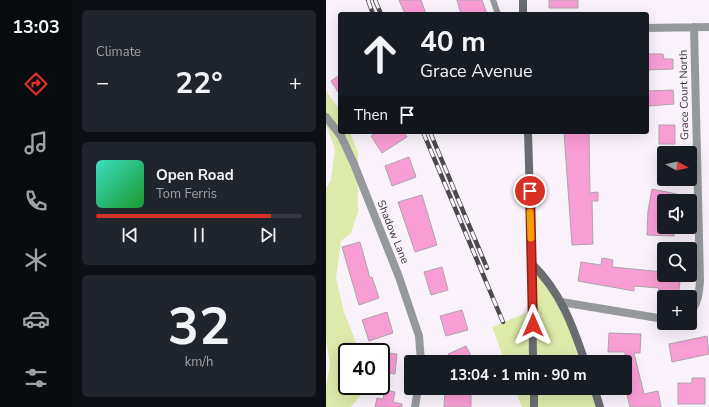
<!DOCTYPE html>
<html lang="en">
<head>
<meta charset="utf-8">
<style>
	body { margin:0; font-family:"Nunito Sans",sans-serif; background:#20242c; color:#f1f3f6; height:100vh; display:flex; flex-direction:column; font-size:15px; white-space:nowrap }
	* { box-sizing:border-box; margin:0 }
	p { font-size:13px; color:#9ea1a6 }
	.icon { flex:none; width:22px; height:22px; fill:none; stroke:currentColor; stroke-width:2; stroke-linecap:round; stroke-linejoin:round }
	.map { position:relative; flex:1; overflow:hidden }
	.sheet { display:flex; flex-direction:column; gap:10px; padding:10px; background:#0d0f14; width:254px }
	.sheet>* { flex:none }
	.top-card { position:absolute; left:12px; top:12px; width:311px; height:122px; border-radius:4px; box-shadow:0 4px 16px #0002; background:#171b24; color:#f1f3f6; overflow:hidden }
	.needle { width:26px; rotate:98deg }
	.buttons { position:absolute; left:331px; top:146px; display:grid; gap:8px }
	.buttons a { display:grid; place-items:center; width:40px; height:40px; border-radius:4px; background:#171b24; box-shadow:0 4px 16px #0002; font-size:20px }
	.speed { position:absolute; left:12px; top:343px; display:flex; gap:8px; font-size:20px; font-weight:700; text-align:center }
	.speed>* { display:grid; place-content:center; width:52px; height:52px; border-radius:50%; background:#171b24; box-shadow:0 4px 16px #0002; line-height:1 }
	.speed .limit { border:2px solid #111; border-radius:6px; background:#fff; color:#111 }
	.pin { position:absolute; display:grid; place-items:center; width:34px; height:34px; color:#fff; margin:-17px; border:2px solid #fff; border-radius:50%; box-shadow:0 1px 4px #0007 }
	.me { position:absolute; width:44px; margin:-22px; rotate:0deg; stroke-linejoin:round; filter:drop-shadow(0 0 3px #0008) }
	.turn { display:flex; align-items:center; gap:14px; height:84px; padding:0 16px; font-size:18px }
	.turn .icon { width:52px; height:52px; stroke-width:2.5 }
	.turn b { display:block; font-size:28px; line-height:34px }
	.then { display:flex; align-items:center; height:38px; padding:0 16px; background:#0003; gap:8px; font-size:15px }
	.big { font-size:30px; font-weight:700; line-height:1.1 }
	.sheet .widget { flex:1; display:flex; flex-direction:column; justify-content:center; gap:6px; min-width:0; padding:0 14px; border-radius:6px; background:#20242c }
	.sheet .dial { align-items:center; gap:0 }
	.dial b { font-size:52px; line-height:1 }
	.song { display:flex; align-items:center; gap:12px }
	.cover { width:48px; height:48px; border-radius:6px; background:linear-gradient(135deg,hsl(170 70% 55%),hsl(130 70% 35%)) }
	.played { height:4px; border-radius:2px; background:linear-gradient(90deg,#d93025 85%,#363941 85%) }
	.keys { display:flex; justify-content:space-around; direction:ltr }
	.heat { display:flex; justify-content:space-between; align-items:center; font-size:22px; direction:ltr }
	.trip { position:absolute; left:78px; top:355px; width:228px; height:40px; border-radius:4px; background:#171b24; box-shadow:0 4px 16px #0002; font-weight:700; line-height:40px; text-align:center }
	main { display:flex; flex:1; min-height:0 }
	.tabs { display:flex; flex-direction:column; width:72px; justify-content:space-around; align-items:center; background:#090b0e; color:#9ea1a6 }
	.tabs .icon { width:28px; height:28px }
	.tabs .on { color:#d93025 }
	.tabs b { font-size:18px; color:#f1f3f6 }
	.map>svg:first-child { display:block }
	.green { fill:#ddeaaa }
	.building { fill:#f99dd5; stroke:#ada4a9 }
	.lines { fill:none; stroke-linecap:round; stroke-linejoin:round }
	.lane { stroke:#96999c; stroke-width:6 }
	.street { stroke:#96999c; stroke-width:8 }
	.secondary { stroke:#696d71; stroke-width:8 }
	.rail-casing { stroke:#4c494d; stroke-width:4.5 }
	.rail { stroke:#f9f2fa; stroke-width:3; stroke-dasharray:9; stroke-linecap:butt }
	.route-casing { stroke:#8d1f18; stroke-width:10 }
	.route { stroke:#d93025; stroke-width:7 }
	.slow { stroke:#f59e0b; stroke-width:7 }
	.labels { text-anchor:middle; dominant-baseline:central; stroke-width:3.5; stroke-linejoin:round; paint-order:stroke }
	.street-label { font-size:11px; fill:#373538; stroke:#f9f2fa }
</style>
</head>
<body>
<main>
<nav class="tabs">
<b>13:03</b>
<svg class="icon on" aria-label="directions" viewBox="0 0 24 24"><path d="M12 3l9 9-9 9-9-9zM9 14v-3h6M13 9l2 2-2 2"/></svg>
<svg class="icon" aria-label="music" viewBox="0 0 24 24"><path d="M9 18V5l10-2v13"/><circle cx="6" cy="18" r="3"/><circle cx="16" cy="16" r="3"/></svg>
<svg class="icon" aria-label="phone" viewBox="0 0 24 24"><path d="M5 4h4l2 5-3 2q2 4 5 5l2-3 5 2v4C11 20 4 13 5 4z"/></svg>
<svg class="icon" aria-label="climate" viewBox="0 0 24 24"><path d="M12 3v18M4 7l16 10M4 17L20 7"/></svg>
<svg class="icon" aria-label="car" viewBox="0 0 24 24"><path d="M5 17H2v-5l4-1 3-4h7l3 4 3 1v5h-3M9 17h6M6 11h13"/><circle cx="7" cy="17" r="2"/><circle cx="17" cy="17" r="2"/></svg>
<svg class="icon" aria-label="filters" viewBox="0 0 24 24"><path d="M4 7h16M4 17h16"/><circle cx="9" cy="7" r="2"/><circle cx="15" cy="17" r="2"/></svg>
</nav>
<section class="sheet">
<div class="widget"><p>Climate</p>
<div class="heat"><a>−</a><b class="big">22°</b><a>+</a></div>
</div>
<div class="widget">
<div class="song"><i class="cover"></i><div><b>Open Road</b><p>Tom Ferris</p></div></div>
<div class="played"></div>
<div class="keys"><svg class="icon" aria-label="previous" viewBox="0 0 24 24"><path d="M18 5L8 12l10 7zM5 5v14"/></svg><svg class="icon" aria-label="pause" viewBox="0 0 24 24"><path d="M8 5v14M16 5v14"/></svg><svg class="icon" aria-label="next" viewBox="0 0 24 24"><path d="M6 5l10 7-10 7zM19 5v14"/></svg></div>
</div>
<div class="widget dial"><b>32</b><p>km/h</p></div>
</section>
<div class="map">
<svg width="383" height="407" viewBox="0 0 383 407">
	<rect width="100%" height="100%" fill="#f9f2fa"/>
	<path class="green" d="M0,91L14,110V132H24L32,153V212L25,233L15,241L10,278L18,312L34,352H21V386H37L36,394L25,407H0V387L4,364L0,340V188L5,180L9,149L0,125Z
		M206,264L224,284L259,362H179L166,327L207,310Z
		M188,388H268L274,407H196Z"/>
	<path class="building" d="M73,0H95L100,14H79Z
		M131,0H156L161,14H135Z
		M223,0H252V8H223Z
		M321,54H337L338,59H347V69L321,70Z
		M14,75V95L5,81Z
		M347,90L348,104L323,106L322,91Z
		M333,125H349V144H333Z
		M52,132H78L81,137L56,153L45,136Z
		M238,132H263L264,193L272,192V201H266L267,244L246,245Z
		M83,157L90,177L66,186L59,166Z
		M326,189L351,194L350,201H338V227H348V236L321,235L322,211Z
		M96,195L111,245L89,252L72,202Z
		M34,242L44,278L46,277L53,298L33,305L16,247Z
		M276,258L287,260L286,267L338,272V275H353L352,282H354L352,296L332,293L333,288L308,286V291L252,281L255,262L275,265Z
		M116,267L122,290L105,295L98,272Z
		M136,310L142,330L120,336L114,316Z
		M61,312L67,333L43,341L36,320Z
		M283,333L315,334L314,353H308L318,394L332,391L335,407H304L299,387V352H282Z
		M381,336L383,354L346,362L343,344Z
		M140,346L148,362H125L122,354Z
		M55,352L71,354L69,374L55,372Z
		M366,378H379V404H352V383H366Z
		M59,390L69,392L67,402L76,404V407H49L51,398L57,399Z
		M119,390L145,391V407H118Z"/>
	<g class="lines">
		<path class="lane" d="M167,0L172,14"/>
		<path class="street" d="M321,28L383,27
			M0,117L15,136L28,164L73,277L93,336L95,362
			M235,302L338,319
			M364,313C372,303 373,294 374,281L368,27
			M89,407L92,388"/>
		<path class="secondary" d="M197,0V14
			M202,132L206,264L207,362
			M206,264C234,291 247,326 259,362
			M208,388V407
			M268,388L274,407"/>
		<defs>
			<path id="rail" d="M42,0L47,14
				M49,0L55,14
				M97,132L177,322
				M104,132L161,268"/>
		</defs>
		<use href="#rail" class="rail-casing"/>
		<use href="#rail" class="rail"/>
	</g>
	<g class="lines">
		<defs>
			<path id="route" d="M204,191L207,325"/>
		</defs>
		<use href="#route" class="route-casing"/>
		<use href="#route" class="route"/>
		<path class="slow" d="M204,212L205,238"/>
	</g>
	<g class="labels">
		<g class="street-label">
			<text transform="translate(358 95) rotate(-91)">Grace Court North</text>
			<text transform="translate(67 232) rotate(68)">Shadow Lane</text>
		</g>
	</g>
</svg>
<div class="buttons">
<a><svg class="needle" viewBox="-14 -14 28 28"><path d="M0-13l5 13h-10z" fill="#e53935"/><path d="M0 13l5-13h-10z" fill="#9ea1a6"/></svg></a>
<a><svg class="icon" aria-label="sound" viewBox="0 0 24 24"><path d="M4 9h4l5-4v14l-5-4H4zM17 9q2 3 0 6"/></svg></a>
<a><svg class="icon" aria-label="search" viewBox="0 0 24 24"><circle cx="10" cy="10" r="6"/><path d="M15 15l6 6"/></svg></a>
<a>+</a>
</div>
<div class="speed"><div class="limit">40</div></div>
<div class="pin" style="left:204px;top:191px;background:#d93025"><svg class="icon" aria-label="arrive" viewBox="0 0 24 24"><path d="M6 21V4h12l-3 4 3 4H6"/></svg></div>
<svg class="me" style="left:207px;top:325px" viewBox="-20 -20 40 40"><path d="M0-17L14 15 0 8-14 15z" fill="#d93025" stroke="#fff" stroke-width="4"/></svg>
<div class="trip">13:04 · 1 min · 90 m</div>
<div class="top-card">
<div class="turn"><svg class="icon" aria-label="ahead" viewBox="0 0 24 24"><path d="M12 20V5M6 11l6-6 6 6"/></svg><div><b>40 m</b>Grace Avenue</div></div>
<div class="then">Then<svg class="icon" aria-label="arrive" viewBox="0 0 24 24"><path d="M6 21V4h12l-3 4 3 4H6"/></svg></div>
</div>
</div>
</main>
</body>
</html>
